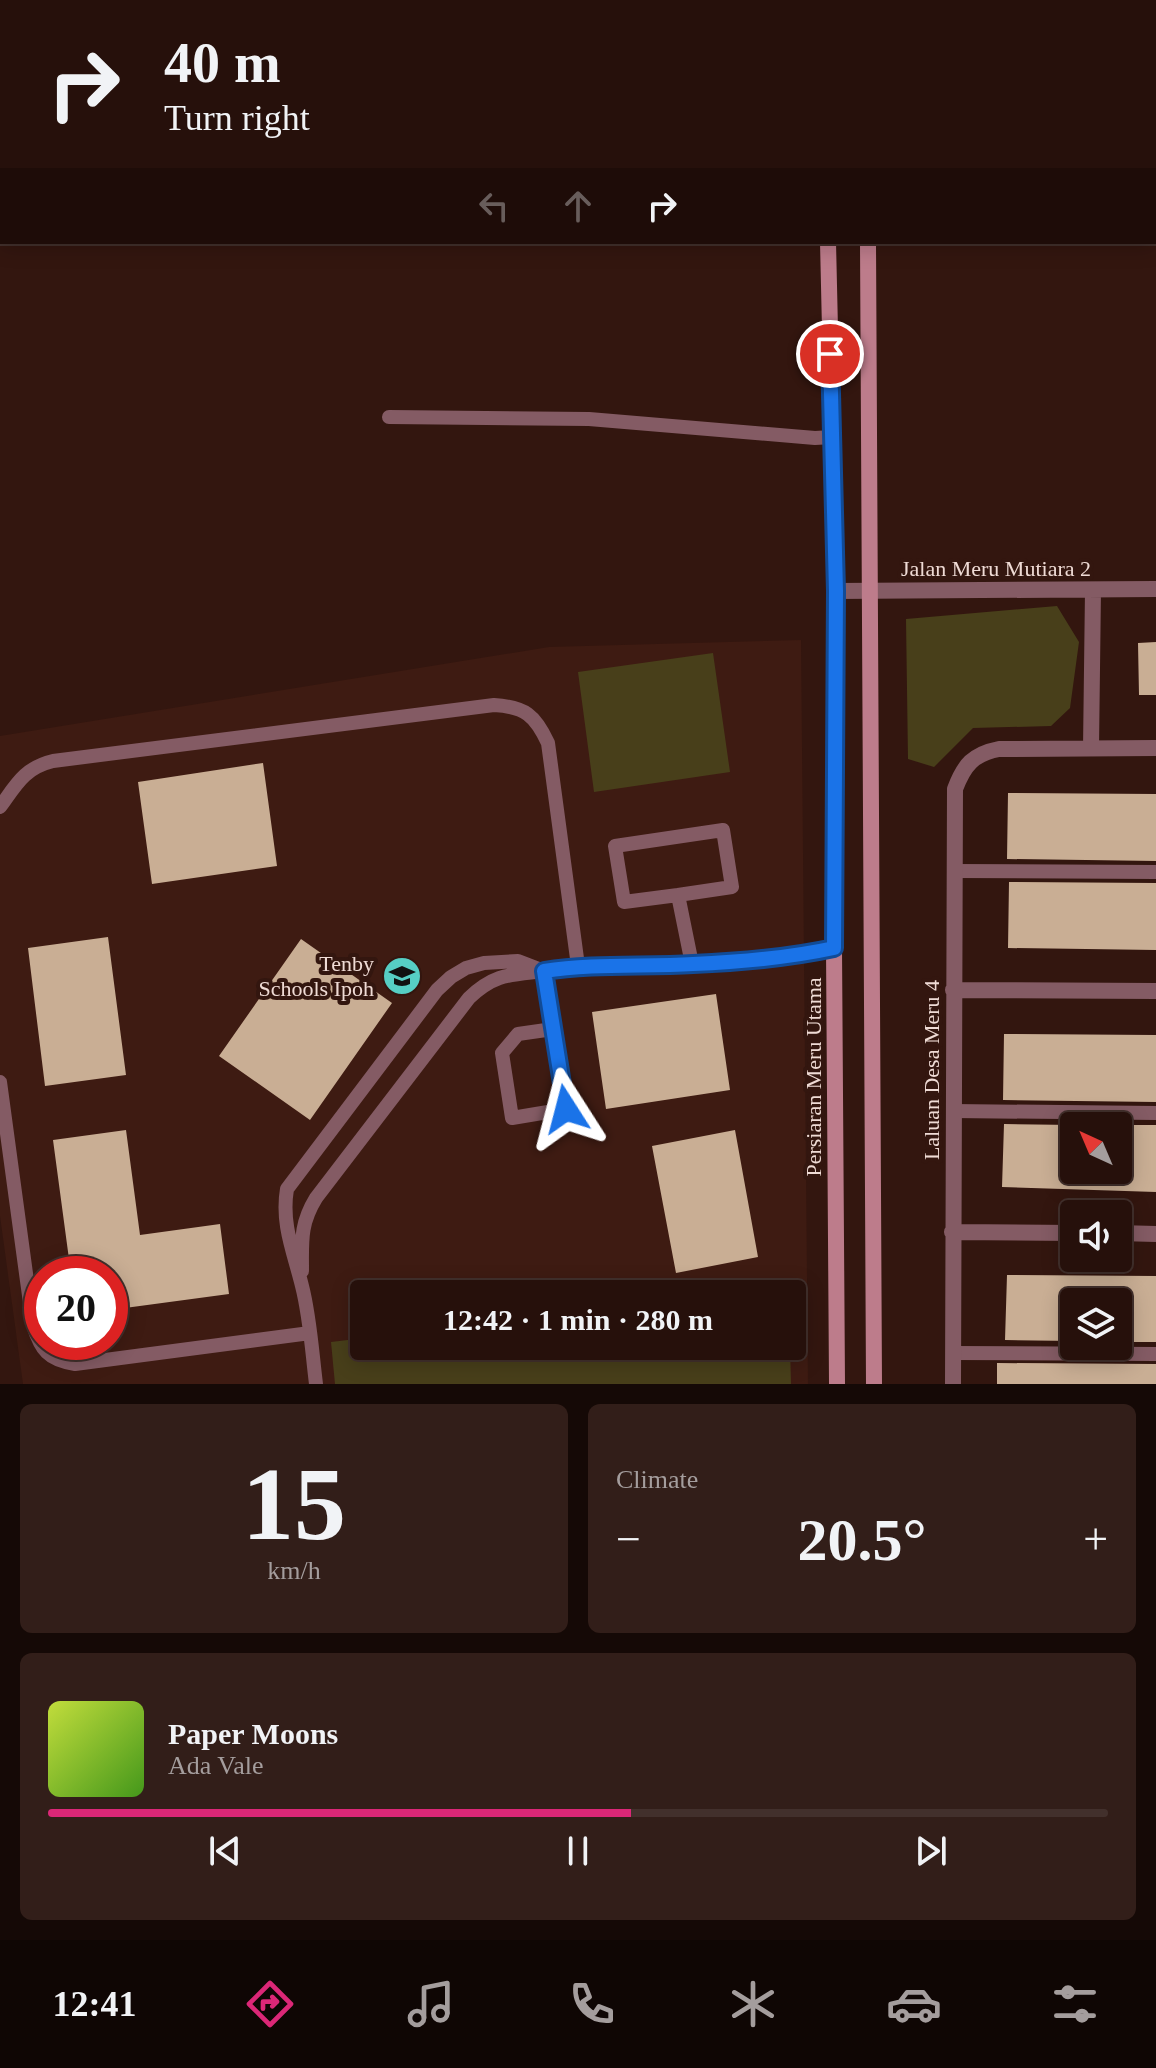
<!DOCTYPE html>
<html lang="en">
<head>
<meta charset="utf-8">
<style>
	body { margin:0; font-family:Georgia,serif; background:#321e19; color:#f1f3f6; height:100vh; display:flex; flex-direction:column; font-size:30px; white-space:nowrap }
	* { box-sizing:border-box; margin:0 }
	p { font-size:26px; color:#a49d9d }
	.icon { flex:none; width:44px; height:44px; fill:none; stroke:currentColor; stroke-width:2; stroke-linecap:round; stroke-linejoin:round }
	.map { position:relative; height:1384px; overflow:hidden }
	.details { display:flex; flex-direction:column; gap:20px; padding:20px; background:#150906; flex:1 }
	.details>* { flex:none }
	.banner { position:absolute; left:0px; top:0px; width:1156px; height:244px; box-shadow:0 4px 20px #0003,0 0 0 2px #42302c; background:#26100b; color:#f1f3f6; overflow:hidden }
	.needle { width:52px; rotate:316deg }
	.buttons { position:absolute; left:1060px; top:1112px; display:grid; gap:16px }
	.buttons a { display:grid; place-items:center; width:72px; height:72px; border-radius:8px; background:#26100b; box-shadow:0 4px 20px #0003,0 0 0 2px #42302c; font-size:40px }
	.speed { position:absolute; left:24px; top:1256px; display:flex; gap:16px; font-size:40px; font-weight:700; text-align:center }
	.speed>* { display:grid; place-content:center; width:104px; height:104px; border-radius:50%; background:#26100b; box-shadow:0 4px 20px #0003,0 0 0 2px #42302c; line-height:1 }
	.speed .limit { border:12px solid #d22; background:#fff; color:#111 }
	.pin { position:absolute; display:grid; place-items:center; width:68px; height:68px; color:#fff; margin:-34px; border:4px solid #fff; border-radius:50%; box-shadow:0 2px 8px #0007 }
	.me { position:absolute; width:88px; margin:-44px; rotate:351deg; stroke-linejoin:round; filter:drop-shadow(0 0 6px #0008) }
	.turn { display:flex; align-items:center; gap:28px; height:168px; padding:0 32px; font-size:36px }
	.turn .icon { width:104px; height:104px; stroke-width:2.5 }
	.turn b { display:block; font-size:56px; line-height:68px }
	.lanes { display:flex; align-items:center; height:76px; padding:0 32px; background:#0003; justify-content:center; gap:40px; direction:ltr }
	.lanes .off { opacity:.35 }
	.big { font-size:60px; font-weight:800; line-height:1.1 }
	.details .card { flex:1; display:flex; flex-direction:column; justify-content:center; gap:12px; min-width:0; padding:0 28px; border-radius:12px; background:#321e19 }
	.details .dial { align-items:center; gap:0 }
	.dial b { font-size:104px; line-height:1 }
	.song { display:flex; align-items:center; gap:24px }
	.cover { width:96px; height:96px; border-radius:12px; background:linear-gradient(135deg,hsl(70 70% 55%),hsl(100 70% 35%)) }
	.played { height:8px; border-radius:4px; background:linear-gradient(90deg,#db2777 55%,#42302c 55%) }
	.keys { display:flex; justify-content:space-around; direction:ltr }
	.heat { display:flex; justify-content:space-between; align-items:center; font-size:44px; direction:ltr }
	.details .tiles { flex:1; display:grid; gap:20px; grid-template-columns:1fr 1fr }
	.card:last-child { grid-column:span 2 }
	.trip { position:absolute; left:350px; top:1280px; width:456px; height:80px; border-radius:8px; background:#26100b; box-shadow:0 4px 20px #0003,0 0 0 2px #42302c; font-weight:800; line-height:80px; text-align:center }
	.tab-bar { display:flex; height:128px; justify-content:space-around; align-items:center; background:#0f0604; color:#a49d9d }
	.tab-bar .icon { width:56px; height:56px }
	.tab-bar .current { color:#db2777 }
	.tab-bar b { font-size:36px; color:#f1f3f6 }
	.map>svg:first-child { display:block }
	.built { fill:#3e1b12; fill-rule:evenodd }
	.green { fill:#483f1a }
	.building { fill:#c9ae94 }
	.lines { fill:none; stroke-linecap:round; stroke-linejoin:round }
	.lane { stroke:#845b64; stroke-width:14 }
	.street { stroke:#845b64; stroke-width:16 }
	.secondary { stroke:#bd7c8b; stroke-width:16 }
	.route-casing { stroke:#114b97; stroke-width:20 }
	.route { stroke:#1a73e8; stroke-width:14 }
	.labels { text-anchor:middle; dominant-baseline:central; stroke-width:8; stroke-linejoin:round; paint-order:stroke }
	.street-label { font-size:22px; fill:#efdbd5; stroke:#33160f }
	.poi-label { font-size:22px; fill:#efdbd5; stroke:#33160f; text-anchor:end }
</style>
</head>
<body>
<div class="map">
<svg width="1156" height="1384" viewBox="0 0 1156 1384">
	<rect width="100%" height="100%" fill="#33160f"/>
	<path class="built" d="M801,640L808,1384H23L0,1216V736L549,647ZM42,1274H110V1342H42ZM364,1294H792V1346H364Z"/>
	<path class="green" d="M1057,606L1079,642L1070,708L1051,726L973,728L934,767L908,759L906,619Z
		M713,653L730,772L594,792L578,672Z
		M364,1338V1346H790L791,1384H335L331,1342Z"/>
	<path class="building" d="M1156,642V695H1139L1138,643Z
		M263,763L277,866L152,884L138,782Z
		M1008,793L1156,794V861L1007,859Z
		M1009,882L1156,883V950L1008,948Z
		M108,937L126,1075L45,1086L28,948Z
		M301,939L392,1003L310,1120L219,1056Z
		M716,994L730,1090L606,1109L592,1012Z
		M1004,1034L1156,1035V1102L1003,1100Z
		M1004,1124L1074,1125V1170H1118V1125H1156V1192L1002,1187Z
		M126,1130L140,1235L220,1224L229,1294L110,1310V1274H71L53,1140Z
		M735,1130L758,1257L676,1273L652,1146Z
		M1007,1275L1156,1276V1342H1118V1302H1074V1341L1005,1340Z
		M997,1363L1156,1364V1384H997Z"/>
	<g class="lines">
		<path class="lane" d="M389,417L589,419L815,438L832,437
			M0,807C16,785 24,768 53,761L494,705C525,707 535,715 548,743L578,966
			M954,871L1156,872
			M678,895L624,902L615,846L723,830L732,887L678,895L692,964
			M0,1082L33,1325C41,1350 48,1360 75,1364L310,1333
			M953,1111L1156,1113
			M302,1271C302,1241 300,1224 316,1198L469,998C495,973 511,975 544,971L566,1109L512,1118L502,1053L518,1034L553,1029
			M953,1353L1156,1354
			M316,1384C312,1352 310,1317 302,1286C294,1253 281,1224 287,1189L437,990L451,977L466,968L484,963L518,961L544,971L578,966L692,964L798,956L834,948"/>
		<path class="street" d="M836,591L1156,589
			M1091,748L1093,590
			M953,990L1156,991
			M952,1232L1074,1233
			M1118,1233L1156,1234
			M953,1384L955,789C964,765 973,754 999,749L1156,748"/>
		<path class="secondary" d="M823,0V2
			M867,0V2
			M828,242L836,591L834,948L837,1384
			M868,242L874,1384"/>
	</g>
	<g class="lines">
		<defs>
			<path id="route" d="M566,1109L544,971C594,963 643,967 693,964C740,962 788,958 834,948L836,591L830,354"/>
		</defs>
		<use href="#route" class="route-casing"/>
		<use href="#route" class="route"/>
	</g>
	<defs>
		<symbol id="school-disc" viewBox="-11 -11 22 22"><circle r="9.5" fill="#56cec4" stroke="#33160f"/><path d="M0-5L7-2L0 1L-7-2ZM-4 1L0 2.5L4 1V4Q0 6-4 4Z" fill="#111"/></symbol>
	</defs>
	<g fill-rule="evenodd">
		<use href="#school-disc" x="380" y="954" width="44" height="44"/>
	</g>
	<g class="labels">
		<g class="street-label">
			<text x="996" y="568">Jalan Meru Mutiara 2</text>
			<text transform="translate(931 1070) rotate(-90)">Laluan Desa Meru 4</text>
			<text transform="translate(813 1077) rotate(-90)">Persiaran Meru Utama</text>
		</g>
		<g class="poi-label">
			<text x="374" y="963">Tenby<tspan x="374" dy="25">Schools Ipoh</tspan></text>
		</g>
	</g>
</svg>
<div class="buttons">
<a><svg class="needle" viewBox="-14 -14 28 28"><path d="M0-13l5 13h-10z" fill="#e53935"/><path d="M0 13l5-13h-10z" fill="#a49d9d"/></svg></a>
<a><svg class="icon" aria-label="sound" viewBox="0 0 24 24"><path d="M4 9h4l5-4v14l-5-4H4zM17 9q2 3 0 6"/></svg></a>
<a><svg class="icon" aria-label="layers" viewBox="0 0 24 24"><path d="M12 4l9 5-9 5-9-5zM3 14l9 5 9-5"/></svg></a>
</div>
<div class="speed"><div class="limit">20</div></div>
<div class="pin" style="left:830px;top:354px;background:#d93025"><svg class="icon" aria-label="arrive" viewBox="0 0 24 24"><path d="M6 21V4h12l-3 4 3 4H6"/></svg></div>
<svg class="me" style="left:566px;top:1109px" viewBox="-20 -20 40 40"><path d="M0-17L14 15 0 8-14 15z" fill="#1a73e8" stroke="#fff" stroke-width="4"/></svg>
<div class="trip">12:42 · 1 min · 280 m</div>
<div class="banner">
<div class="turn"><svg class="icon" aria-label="right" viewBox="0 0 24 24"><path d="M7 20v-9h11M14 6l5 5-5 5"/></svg><div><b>40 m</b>Turn right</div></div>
<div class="lanes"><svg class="icon off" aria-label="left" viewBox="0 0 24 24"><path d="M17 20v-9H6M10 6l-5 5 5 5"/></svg><svg class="icon off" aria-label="ahead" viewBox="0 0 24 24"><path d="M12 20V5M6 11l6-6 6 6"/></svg><svg class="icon" aria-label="right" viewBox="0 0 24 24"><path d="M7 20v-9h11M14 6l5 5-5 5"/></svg></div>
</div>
</div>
<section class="details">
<div class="tiles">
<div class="card dial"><b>15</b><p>km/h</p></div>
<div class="card"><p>Climate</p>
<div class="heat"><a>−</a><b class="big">20.5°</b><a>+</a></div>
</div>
<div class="card">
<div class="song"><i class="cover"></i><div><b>Paper Moons</b><p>Ada Vale</p></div></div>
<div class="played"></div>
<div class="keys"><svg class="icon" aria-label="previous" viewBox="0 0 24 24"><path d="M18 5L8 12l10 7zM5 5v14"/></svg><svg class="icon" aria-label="pause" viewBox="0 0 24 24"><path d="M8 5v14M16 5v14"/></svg><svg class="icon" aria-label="next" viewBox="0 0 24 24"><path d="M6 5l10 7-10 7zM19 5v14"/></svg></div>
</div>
</div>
</section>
<nav class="tab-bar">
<b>12:41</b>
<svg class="icon current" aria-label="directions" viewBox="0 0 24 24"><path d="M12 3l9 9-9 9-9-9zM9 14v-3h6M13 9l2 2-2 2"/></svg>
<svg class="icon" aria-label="music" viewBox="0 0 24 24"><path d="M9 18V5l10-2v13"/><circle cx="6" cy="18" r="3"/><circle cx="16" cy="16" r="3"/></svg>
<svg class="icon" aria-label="phone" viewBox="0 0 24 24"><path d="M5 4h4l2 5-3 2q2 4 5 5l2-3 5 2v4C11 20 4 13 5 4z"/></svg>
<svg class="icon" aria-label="climate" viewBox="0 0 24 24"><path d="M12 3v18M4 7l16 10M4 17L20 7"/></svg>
<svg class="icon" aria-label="car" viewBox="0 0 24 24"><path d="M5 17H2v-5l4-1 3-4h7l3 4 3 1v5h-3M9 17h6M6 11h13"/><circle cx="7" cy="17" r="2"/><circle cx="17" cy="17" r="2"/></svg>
<svg class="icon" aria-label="filters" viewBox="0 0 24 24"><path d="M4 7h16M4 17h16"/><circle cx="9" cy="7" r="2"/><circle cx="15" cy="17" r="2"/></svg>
</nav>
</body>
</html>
